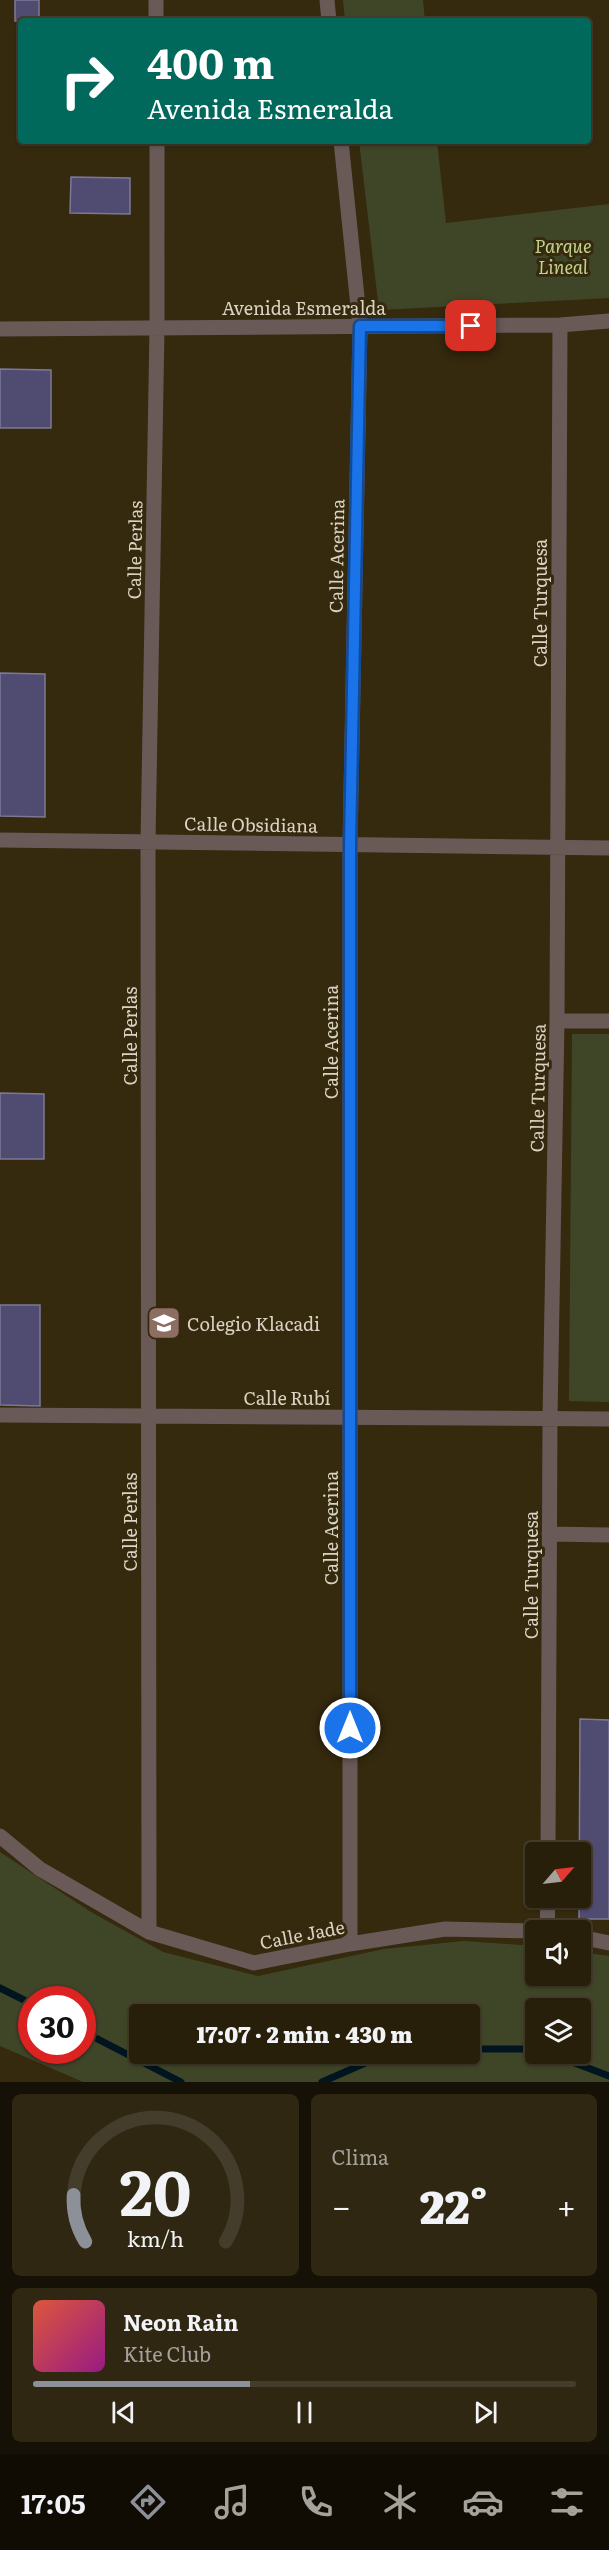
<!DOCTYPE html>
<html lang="es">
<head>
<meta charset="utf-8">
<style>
	body { margin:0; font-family:Literata,serif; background:#302713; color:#f1f3f6; height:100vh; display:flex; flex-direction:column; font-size:22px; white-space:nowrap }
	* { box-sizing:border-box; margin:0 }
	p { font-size:20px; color:#a5a29c }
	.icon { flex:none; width:33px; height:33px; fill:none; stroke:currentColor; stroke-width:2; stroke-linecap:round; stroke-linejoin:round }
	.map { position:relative; height:2082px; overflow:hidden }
	.drawer { display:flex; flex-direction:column; gap:12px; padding:12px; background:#161106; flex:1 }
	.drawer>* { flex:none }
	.banner { position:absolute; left:18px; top:18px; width:573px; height:126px; border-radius:6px; box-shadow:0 2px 4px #0004,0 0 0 2px #443d2b; background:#00695c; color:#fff; overflow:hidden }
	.needle { width:39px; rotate:62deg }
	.tools { position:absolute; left:525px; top:1842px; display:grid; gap:12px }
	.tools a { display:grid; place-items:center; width:66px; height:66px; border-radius:6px; background:#281f0a; box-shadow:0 2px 4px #0004,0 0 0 2px #443d2b; font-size:30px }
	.speed { position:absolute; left:18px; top:1986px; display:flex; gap:12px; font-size:30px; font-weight:700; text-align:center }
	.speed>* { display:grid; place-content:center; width:78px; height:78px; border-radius:50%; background:#281f0a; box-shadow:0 2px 4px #0004,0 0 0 2px #443d2b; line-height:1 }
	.speed .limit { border:9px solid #d22; background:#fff; color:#111 }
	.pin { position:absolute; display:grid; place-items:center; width:51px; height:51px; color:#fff; margin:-26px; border-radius:12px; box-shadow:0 3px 9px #0006 }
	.me { position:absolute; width:66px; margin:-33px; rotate:0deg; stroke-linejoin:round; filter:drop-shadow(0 0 4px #0008) }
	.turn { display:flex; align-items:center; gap:21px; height:126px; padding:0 30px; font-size:27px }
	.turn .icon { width:78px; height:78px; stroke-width:2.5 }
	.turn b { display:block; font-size:42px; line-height:51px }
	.big { font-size:45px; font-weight:800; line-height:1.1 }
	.drawer .widget { flex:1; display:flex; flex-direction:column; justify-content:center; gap:9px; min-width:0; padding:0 21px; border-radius:9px; background:#302713 }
	.drawer .dial { align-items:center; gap:0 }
	.dial svg { height:156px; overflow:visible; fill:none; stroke:#443d2b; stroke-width:7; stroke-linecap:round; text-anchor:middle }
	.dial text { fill:#f1f3f6; stroke:none }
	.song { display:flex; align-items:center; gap:18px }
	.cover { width:72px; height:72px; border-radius:9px; background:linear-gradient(135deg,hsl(10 70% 55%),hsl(310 70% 35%)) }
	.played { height:6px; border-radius:3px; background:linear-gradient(90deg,#8c9099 40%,#443d2b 40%) }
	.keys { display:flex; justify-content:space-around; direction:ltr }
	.heat { display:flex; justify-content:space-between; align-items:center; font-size:33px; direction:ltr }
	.drawer .tiles { flex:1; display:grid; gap:12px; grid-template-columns:1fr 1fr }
	.widget:last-child { grid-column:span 2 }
	.trip { position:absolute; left:129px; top:2004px; width:351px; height:60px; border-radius:6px; background:#281f0a; box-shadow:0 2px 4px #0004,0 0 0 2px #443d2b; font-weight:800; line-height:60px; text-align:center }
	.dock { display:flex; height:96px; justify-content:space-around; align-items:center; background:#100c04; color:#a5a29c }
	.dock .icon { width:42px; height:42px }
	.dock .on { color:#8c9099 }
	.dock b { font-size:27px; color:#f1f3f6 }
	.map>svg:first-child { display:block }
	.green { fill:#3f4627; fill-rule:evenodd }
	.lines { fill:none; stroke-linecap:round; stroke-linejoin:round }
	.stream { stroke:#00151f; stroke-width:7 }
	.building { fill:#4f4b71; stroke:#7c7997; stroke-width:1.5 }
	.minor { stroke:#695a58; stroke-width:15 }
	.route-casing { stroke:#114b97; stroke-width:15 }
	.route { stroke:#1a73e8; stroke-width:10 }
	.labels { text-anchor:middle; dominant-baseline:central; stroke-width:6; stroke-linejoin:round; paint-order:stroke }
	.park-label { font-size:18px; font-style:italic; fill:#c2d38f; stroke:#35290e }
	.street-label { font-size:18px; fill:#dad3c4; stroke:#35290e }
	.poi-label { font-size:18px; fill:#dad3c4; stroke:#35290e; text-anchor:start }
</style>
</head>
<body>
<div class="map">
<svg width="609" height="2082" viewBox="0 0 609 2082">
	<rect width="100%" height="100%" fill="#35290e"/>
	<path class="green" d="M343,0H423L425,21H345Z
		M359,141H437L446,223L609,204V298L379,310Z
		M572,1034H609V1402L569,1401Z
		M0,1852L91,1912L163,1952L258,1976L384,1949L464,1941L535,1946L536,1976H580L581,1952L609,1956V2082H83L0,2046ZM32,2000H82V2050H32ZM580,2008V2054H536V2008ZM140,2014H470V2054H140Z"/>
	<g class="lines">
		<path class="stream" d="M0,1988L32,2004
			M82,2031L181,2082
			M470,2049H536
			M551,2054L609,2076
			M322,2082L386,2054"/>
	</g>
	<path class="building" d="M15,0H39V21H15Z
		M71,177L130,178V214L70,213Z
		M0,369L51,370V428H0Z
		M0,673L45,674V817L0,816Z
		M0,1093L44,1094V1159H0Z
		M0,1305H40V1406L0,1405Z
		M580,1719L609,1720V1919H579Z"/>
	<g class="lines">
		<path class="minor" d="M156,0V21
			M327,0L329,21
			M341,141L360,326L350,845V1944
			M0,329L560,325L609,321
			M0,840L609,848
			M557,1021H609
			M0,1415L609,1419
			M549,1534L609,1535
			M0,1836L40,1869L149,1932L254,1963L350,1944L445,1929L536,1931
			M548,1852L550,1418L557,1021L560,325
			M547,1930L548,1898
			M149,1932L148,842L157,328V141
			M580,1937L609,1943"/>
	</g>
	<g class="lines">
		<defs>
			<path id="route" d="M350,1728V845L360,326H471"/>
		</defs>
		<use href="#route" class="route-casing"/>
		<use href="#route" class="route"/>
	</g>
	<defs>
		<symbol id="school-square" viewBox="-11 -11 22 22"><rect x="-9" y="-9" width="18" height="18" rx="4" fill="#8d6e63" stroke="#35290e"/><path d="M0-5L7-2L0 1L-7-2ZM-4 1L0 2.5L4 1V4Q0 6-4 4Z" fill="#fff"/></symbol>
	</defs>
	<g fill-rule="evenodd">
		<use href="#school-square" x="145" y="1304" width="38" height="38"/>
	</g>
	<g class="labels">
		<g class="park-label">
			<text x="563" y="245">Parque<tspan x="563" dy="21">Lineal</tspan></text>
		</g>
		<g class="street-label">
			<text x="304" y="307">Avenida Esmeralda</text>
			<text transform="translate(134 550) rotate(-89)">Calle Perlas</text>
			<text transform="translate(336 556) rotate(-89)">Calle Acerina</text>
			<text transform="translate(539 603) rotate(-90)">Calle Turquesa</text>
			<text transform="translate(251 824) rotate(1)">Calle Obsidiana</text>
			<text transform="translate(129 1036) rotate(-90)">Calle Perlas</text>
			<text transform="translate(330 1042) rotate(-90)">Calle Acerina</text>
			<text transform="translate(537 1088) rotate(-89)">Calle Turquesa</text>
			<text x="287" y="1397">Calle Rubí</text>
			<text transform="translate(129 1522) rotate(-90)">Calle Perlas</text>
			<text transform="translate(330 1528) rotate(-90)">Calle Acerina</text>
			<text transform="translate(530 1575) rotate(-90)">Calle Turquesa</text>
			<text transform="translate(302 1934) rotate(-11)">Calle Jade</text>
		</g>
		<g class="poi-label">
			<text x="187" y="1323">Colegio Klacadi</text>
		</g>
	</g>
</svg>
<div class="tools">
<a><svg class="needle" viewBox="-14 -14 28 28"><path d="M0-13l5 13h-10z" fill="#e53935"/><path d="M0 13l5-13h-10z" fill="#a5a29c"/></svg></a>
<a><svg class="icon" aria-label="sound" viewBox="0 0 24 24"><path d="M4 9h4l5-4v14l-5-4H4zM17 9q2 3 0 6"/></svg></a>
<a><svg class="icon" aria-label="layers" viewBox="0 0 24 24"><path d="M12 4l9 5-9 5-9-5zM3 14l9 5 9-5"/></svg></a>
</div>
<div class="speed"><div class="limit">30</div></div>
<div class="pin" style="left:471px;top:326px;background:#d93025"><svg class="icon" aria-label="arrive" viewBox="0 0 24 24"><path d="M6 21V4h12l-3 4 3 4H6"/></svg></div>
<svg class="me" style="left:350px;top:1728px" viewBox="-20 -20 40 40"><circle r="17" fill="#1a73e8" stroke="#fff" stroke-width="3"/><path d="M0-11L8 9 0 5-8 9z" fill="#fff"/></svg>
<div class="trip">17:07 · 2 min · 430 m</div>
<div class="banner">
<div class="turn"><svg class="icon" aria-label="right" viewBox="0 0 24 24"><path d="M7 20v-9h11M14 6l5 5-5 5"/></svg><div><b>400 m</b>Avenida Esmeralda</div></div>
</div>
</div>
<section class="drawer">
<div class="tiles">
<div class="widget dial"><svg viewBox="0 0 100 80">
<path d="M14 69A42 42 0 1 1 86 69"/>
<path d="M14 69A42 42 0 0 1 8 45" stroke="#8c9099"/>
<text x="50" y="56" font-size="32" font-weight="700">20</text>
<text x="50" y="72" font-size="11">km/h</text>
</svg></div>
<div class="widget"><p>Clima</p>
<div class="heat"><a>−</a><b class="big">22°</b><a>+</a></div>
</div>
<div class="widget">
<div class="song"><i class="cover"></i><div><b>Neon Rain</b><p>Kite Club</p></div></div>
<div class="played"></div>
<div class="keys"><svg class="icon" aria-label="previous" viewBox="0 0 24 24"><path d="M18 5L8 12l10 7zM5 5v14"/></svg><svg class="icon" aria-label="pause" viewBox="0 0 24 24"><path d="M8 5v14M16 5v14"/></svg><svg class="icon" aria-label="next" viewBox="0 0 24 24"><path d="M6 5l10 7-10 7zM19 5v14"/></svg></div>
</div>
</div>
</section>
<nav class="dock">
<b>17:05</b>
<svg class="icon on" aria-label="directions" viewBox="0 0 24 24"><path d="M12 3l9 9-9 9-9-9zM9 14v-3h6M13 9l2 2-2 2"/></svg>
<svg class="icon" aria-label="music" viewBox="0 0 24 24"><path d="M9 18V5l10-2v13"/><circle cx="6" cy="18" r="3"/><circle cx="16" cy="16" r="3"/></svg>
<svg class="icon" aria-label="phone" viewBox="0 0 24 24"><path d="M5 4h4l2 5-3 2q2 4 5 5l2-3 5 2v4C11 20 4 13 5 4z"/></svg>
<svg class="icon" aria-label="climate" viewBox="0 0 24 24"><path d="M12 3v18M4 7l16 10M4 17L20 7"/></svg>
<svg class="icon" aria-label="car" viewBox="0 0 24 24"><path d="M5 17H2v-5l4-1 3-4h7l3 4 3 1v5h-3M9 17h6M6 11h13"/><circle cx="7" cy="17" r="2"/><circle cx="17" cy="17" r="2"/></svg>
<svg class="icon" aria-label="filters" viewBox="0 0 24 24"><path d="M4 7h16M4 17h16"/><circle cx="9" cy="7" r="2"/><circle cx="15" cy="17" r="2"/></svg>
</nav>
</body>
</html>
